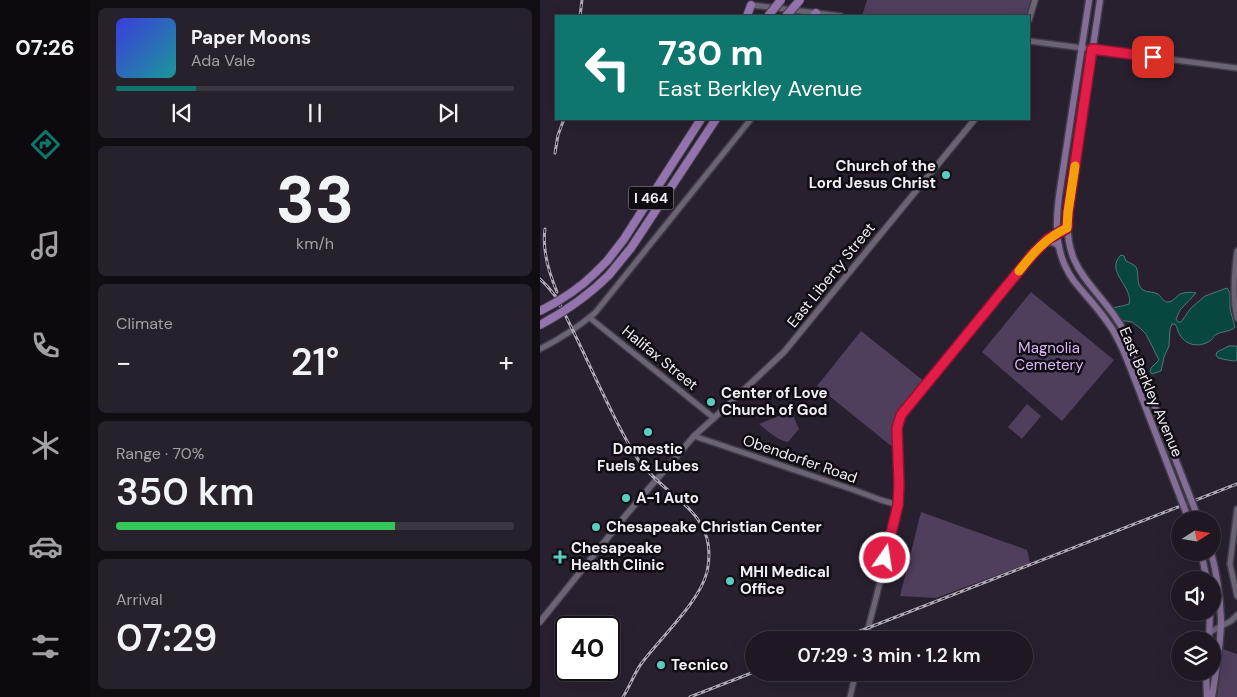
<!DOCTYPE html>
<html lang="en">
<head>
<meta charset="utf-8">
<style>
	body { margin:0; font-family:"DM Sans",sans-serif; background:#27212b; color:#f1f3f6; height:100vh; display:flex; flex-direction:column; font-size:19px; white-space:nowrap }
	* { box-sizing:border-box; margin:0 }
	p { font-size:16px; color:#a1a0a6 }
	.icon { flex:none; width:28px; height:28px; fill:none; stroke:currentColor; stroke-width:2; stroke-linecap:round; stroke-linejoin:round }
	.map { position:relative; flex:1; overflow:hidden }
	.details { display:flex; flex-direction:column; gap:8px; padding:8px; background:#110d13; width:450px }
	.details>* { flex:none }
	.guide { position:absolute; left:15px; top:15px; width:475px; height:105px; border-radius:0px; box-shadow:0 5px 20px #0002,0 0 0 1px #3c3741; background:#0f766e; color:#fff; overflow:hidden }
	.needle { width:32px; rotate:78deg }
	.controls { position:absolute; left:631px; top:511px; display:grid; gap:10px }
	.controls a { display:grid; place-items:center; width:50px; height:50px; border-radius:50%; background:#1f1823; box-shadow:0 5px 20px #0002,0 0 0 1px #3c3741; font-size:25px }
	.speed { position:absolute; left:15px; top:616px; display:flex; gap:10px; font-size:25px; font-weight:700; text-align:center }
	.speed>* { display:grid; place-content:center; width:65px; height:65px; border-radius:50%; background:#1f1823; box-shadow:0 5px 20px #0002,0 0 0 1px #3c3741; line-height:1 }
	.speed .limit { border:2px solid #111; border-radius:8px; background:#fff; color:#111 }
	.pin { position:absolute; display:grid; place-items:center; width:42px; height:42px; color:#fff; margin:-21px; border-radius:10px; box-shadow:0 2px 8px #0006 }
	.me { position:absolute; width:55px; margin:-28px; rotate:13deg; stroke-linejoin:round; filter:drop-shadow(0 0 4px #0008) }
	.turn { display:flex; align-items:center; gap:18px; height:105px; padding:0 20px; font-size:22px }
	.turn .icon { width:65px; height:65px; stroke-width:2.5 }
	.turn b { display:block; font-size:35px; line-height:42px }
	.big { font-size:38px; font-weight:600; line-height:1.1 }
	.details .tile { flex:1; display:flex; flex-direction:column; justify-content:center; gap:8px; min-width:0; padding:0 18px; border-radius:8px; background:#27212b }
	.details .dial { align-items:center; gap:0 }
	.dial b { font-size:65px; line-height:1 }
	.song { display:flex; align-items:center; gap:15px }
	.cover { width:60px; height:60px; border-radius:8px; background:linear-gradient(135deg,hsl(240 70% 55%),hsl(180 70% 35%)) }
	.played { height:5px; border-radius:2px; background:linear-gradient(90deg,#0f766e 20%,#3c3741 20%) }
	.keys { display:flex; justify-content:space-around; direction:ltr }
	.heat { display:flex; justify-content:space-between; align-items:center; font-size:28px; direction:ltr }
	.charge { height:8px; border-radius:4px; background:linear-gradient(90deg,#34c759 70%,#3c3741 0) }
	.trip { position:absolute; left:205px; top:631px; width:288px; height:50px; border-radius:25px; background:#1f1823; box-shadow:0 5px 20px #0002,0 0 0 1px #3c3741; font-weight:600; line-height:50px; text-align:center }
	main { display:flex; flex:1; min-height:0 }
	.tab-bar { display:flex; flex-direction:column; width:90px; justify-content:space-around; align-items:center; background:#0c0a0e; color:#a1a0a6 }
	.tab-bar .icon { width:35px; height:35px }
	.tab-bar .active { color:#0f766e }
	.tab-bar b { font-size:22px; color:#f1f3f6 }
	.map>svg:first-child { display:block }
	.green { fill:#4f3e5c }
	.water { fill:#084740; stroke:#4e7977 }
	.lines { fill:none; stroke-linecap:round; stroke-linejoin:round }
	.tertiary-casing { stroke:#423c48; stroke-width:8 }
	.secondary-casing { stroke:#423c48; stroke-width:8 }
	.primary-casing { stroke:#423c48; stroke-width:9 }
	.motorway-casing { stroke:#423c48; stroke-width:10 }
	.tertiary { stroke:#6c6374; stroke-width:5 }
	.secondary { stroke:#6c6374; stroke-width:5.5 }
	.primary { stroke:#846d97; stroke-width:6 }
	.motorway { stroke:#9474ae; stroke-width:8 }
	.rail-casing { stroke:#b0a9b5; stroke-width:3 }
	.rail { stroke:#0f0c12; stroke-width:1; stroke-dasharray:4; stroke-linecap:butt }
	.primary-bridge-casing { stroke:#423c48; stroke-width:9; stroke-linecap:butt }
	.motorway-bridge-casing { stroke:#423c48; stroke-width:10; stroke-linecap:butt }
	.primary-bridge { stroke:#846d97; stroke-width:6 }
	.motorway-bridge { stroke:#9474ae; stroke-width:8 }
	.route-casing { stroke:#92132f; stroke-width:12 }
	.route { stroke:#e11d48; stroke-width:9 }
	.slow { stroke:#f59e0b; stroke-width:9 }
	.poi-dot { fill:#58cebf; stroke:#0f0c12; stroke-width:2 }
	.labels { text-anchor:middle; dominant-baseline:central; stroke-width:5; stroke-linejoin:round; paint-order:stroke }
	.shield { fill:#0f0c12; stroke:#aeaab2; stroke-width:1 }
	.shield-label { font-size:14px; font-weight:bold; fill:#f2edf7 }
	.poi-label { font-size:15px; font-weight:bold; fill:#f2edf7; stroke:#0f0c12; text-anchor:start }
	.street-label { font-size:15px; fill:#f2edf7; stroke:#0f0c12 }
	.park-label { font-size:15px; fill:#dcb5fb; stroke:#0f0c12 }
</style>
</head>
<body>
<main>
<nav class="tab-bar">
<b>07:26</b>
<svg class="icon active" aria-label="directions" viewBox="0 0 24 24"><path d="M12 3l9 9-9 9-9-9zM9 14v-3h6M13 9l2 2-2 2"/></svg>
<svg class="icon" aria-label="music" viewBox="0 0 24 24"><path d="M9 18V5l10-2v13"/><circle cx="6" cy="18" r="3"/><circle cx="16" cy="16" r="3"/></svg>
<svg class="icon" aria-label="phone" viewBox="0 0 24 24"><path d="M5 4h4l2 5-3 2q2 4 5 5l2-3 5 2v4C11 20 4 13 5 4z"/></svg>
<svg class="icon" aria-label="climate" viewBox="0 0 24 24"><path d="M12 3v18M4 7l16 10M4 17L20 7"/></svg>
<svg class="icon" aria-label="car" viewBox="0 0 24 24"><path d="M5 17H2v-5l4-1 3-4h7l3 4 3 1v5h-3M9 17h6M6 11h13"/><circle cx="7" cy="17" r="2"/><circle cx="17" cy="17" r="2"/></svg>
<svg class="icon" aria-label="filters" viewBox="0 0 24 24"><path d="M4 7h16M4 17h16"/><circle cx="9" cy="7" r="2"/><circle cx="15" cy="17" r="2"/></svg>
</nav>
<section class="details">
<div class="tile">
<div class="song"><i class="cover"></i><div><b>Paper Moons</b><p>Ada Vale</p></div></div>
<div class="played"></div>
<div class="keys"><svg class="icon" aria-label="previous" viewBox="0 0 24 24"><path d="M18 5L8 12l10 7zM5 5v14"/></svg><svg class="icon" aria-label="pause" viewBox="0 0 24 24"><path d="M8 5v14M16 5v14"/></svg><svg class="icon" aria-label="next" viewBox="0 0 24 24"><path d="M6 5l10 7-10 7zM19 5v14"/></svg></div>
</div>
<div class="tile dial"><b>33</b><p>km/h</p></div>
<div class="tile"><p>Climate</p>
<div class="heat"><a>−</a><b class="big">21°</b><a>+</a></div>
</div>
<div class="tile"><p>Range · 70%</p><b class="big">350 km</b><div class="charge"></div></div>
<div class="tile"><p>Arrival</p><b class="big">07:29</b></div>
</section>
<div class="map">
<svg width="697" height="697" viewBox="0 0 697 697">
	<rect width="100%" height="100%" fill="#29202f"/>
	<path class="green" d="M327,0H491L486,16H322Z
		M491,292L574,360L522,421L442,352Z
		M321,331L385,382L359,412C357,415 355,420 354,424C353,432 357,439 353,446L350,445L277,386Z
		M487,404L501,416L482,439L468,427Z
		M251,411L259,429L248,442C237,440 228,431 219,424Z
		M381,512L487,550L490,563L396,598L360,596Z
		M683,649L697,654V697H677Z"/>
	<path class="water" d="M581,255L584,256L586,261C589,263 594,264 596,267C600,275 595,284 603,290C607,293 613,291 618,294C622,297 622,301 627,302C633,302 636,297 640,294C645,292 652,292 656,293L640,310L636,319L638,322H641L651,308L665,296L687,288L690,293V309L695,327C690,332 683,331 677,334C671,337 676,336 671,340C661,348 646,346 640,335C637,331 638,328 635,324H632L630,329L629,346L624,357L621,371L612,374L610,372L611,368L619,360L606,334L600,328L592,322L572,319L566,309C574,307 581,307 589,304C594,287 564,271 581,255Z
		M689,346H695L697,347V360L693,361L678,358L676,355L677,352Z"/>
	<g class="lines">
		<defs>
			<path id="tertiary" d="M211,5L301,16
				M489,41L697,68
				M697,251C694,273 692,296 697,318
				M50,318L174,418
				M0,349C20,339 38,327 55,313L211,119
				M154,436L314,490L341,500L358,505
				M697,509L690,564L697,596
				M670,632L691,621L697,615
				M325,640L337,594L358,505L359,484L357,428L361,415L492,255L508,239L527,228
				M310,697L316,672"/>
			<path id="secondary" d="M489,20L495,0
				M0,622L86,515L154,436L174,418L244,352L435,119"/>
			<path id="primary" d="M549,0L519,196C515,227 515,255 534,281C545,295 558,308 568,323C578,336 584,352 590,367
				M560,0L528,212C524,265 546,277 574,315C584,329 591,344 597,360
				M504,243L513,242L519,246
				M661,552L667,580
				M671,552C677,574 680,596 681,619C681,645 676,671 672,697
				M649,636L664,640
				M669,640L670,612
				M666,672L667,697"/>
			<path id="motorway" d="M207,16L211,5
				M274,16L276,13
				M55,273L67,261L84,239L161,119
				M69,275L91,248L176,119"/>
		</defs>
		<use href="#tertiary" class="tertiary-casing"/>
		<use href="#secondary" class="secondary-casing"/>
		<use href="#primary" class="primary-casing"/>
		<use href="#motorway" class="motorway-casing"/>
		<use href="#tertiary" class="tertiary"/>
		<use href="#secondary" class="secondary"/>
		<use href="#primary" class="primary"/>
		<use href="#motorway" class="motorway"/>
		<defs>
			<path id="rail" d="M40,16L42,0
				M15,153L18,135L24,119
				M5,229C2,250 9,273 17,292
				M0,279L8,287L16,297C34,331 50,367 67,402C77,422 87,444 100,462C128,500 180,512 167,572C159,603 120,638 101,664C94,674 90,686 83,697
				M297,640L697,484
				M150,697L214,672"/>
		</defs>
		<use href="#rail" class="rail-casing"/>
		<use href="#rail" class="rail"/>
		<defs>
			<path id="primary-bridge" d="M597,360L659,520
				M590,367L649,520"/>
			<path id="motorway-bridge" d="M228,16L241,0
				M246,16L260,0
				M0,311C20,301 39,289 55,273
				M0,325C26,311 48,296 69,275"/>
		</defs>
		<use href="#primary-bridge" class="primary-bridge-casing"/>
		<use href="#motorway-bridge" class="motorway-bridge-casing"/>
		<use href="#primary-bridge" class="primary-bridge"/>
		<use href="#motorway-bridge" class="motorway-bridge"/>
	</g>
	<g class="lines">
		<defs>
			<path id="route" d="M345,558L358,505L359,484L357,428L361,415L492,255L508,239L527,228L528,212L552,49L613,57"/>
		</defs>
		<use href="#route" class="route-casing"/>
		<use href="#route" class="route"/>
		<path class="slow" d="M479,271C493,253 506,238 527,228L528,212L535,166"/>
	</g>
	<g class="poi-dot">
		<circle cx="406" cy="175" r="5"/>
		<circle cx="171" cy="402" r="5"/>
		<circle cx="108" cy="432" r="5"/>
		<circle cx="86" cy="498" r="5"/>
		<circle cx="56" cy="527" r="5"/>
		<path d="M17.5 549.5h5v5h5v5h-5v5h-5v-5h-5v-5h5z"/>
		<circle cx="190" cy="581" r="5"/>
		<circle cx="121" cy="665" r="5"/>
	</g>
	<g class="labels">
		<rect class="shield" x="88.5" y="186.5" width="45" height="23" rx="4"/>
		<g class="shield-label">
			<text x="111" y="198">I 464</text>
		</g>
		<g class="poi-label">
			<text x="396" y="166" text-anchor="end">Church of the<tspan x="396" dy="17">Lord Jesus Christ</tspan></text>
			<text x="181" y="393">Center of Love<tspan x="181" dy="17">Church of God</tspan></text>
			<text x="108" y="449" text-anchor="middle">Domestic<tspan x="108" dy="17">Fuels &amp; Lubes</tspan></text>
			<text x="96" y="498">A-1 Auto</text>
			<text x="66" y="527">Chesapeake Christian Center</text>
			<text x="31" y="548">Chesapeake<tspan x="31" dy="17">Health Clinic</tspan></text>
			<text x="200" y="572">MHI Medical<tspan x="200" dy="17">Office</tspan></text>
			<text x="131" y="665">Tecnico</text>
		</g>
		<g class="street-label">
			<text transform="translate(291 275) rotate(-51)">East Liberty Street</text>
			<text transform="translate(120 358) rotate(39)">Halifax Street</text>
			<text transform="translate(611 392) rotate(67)">East Berkley Avenue</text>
			<text transform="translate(260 459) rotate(19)">Obendorfer Road</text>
		</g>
		<g class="park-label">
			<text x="509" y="348">Magnolia<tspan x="509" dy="17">Cemetery</tspan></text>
		</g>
	</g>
</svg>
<div class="controls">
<a><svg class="needle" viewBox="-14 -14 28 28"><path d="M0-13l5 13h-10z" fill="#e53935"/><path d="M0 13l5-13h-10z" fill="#a1a0a6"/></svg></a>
<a><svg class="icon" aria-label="sound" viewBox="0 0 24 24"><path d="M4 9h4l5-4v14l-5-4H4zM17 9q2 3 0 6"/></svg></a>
<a><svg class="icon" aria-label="layers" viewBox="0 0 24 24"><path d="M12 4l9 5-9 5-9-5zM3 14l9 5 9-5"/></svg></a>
</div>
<div class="speed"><div class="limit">40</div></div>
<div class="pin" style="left:613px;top:57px;background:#d93025"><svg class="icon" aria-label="arrive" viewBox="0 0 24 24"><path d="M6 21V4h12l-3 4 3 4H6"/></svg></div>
<svg class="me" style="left:345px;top:558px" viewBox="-20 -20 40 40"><circle r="17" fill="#e11d48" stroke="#fff" stroke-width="3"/><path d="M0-11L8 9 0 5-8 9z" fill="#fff"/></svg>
<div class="trip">07:29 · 3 min · 1.2 km</div>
<div class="guide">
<div class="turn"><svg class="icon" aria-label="left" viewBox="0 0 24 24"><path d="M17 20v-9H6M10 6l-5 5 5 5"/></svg><div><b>730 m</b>East Berkley Avenue</div></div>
</div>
</div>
</main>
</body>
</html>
